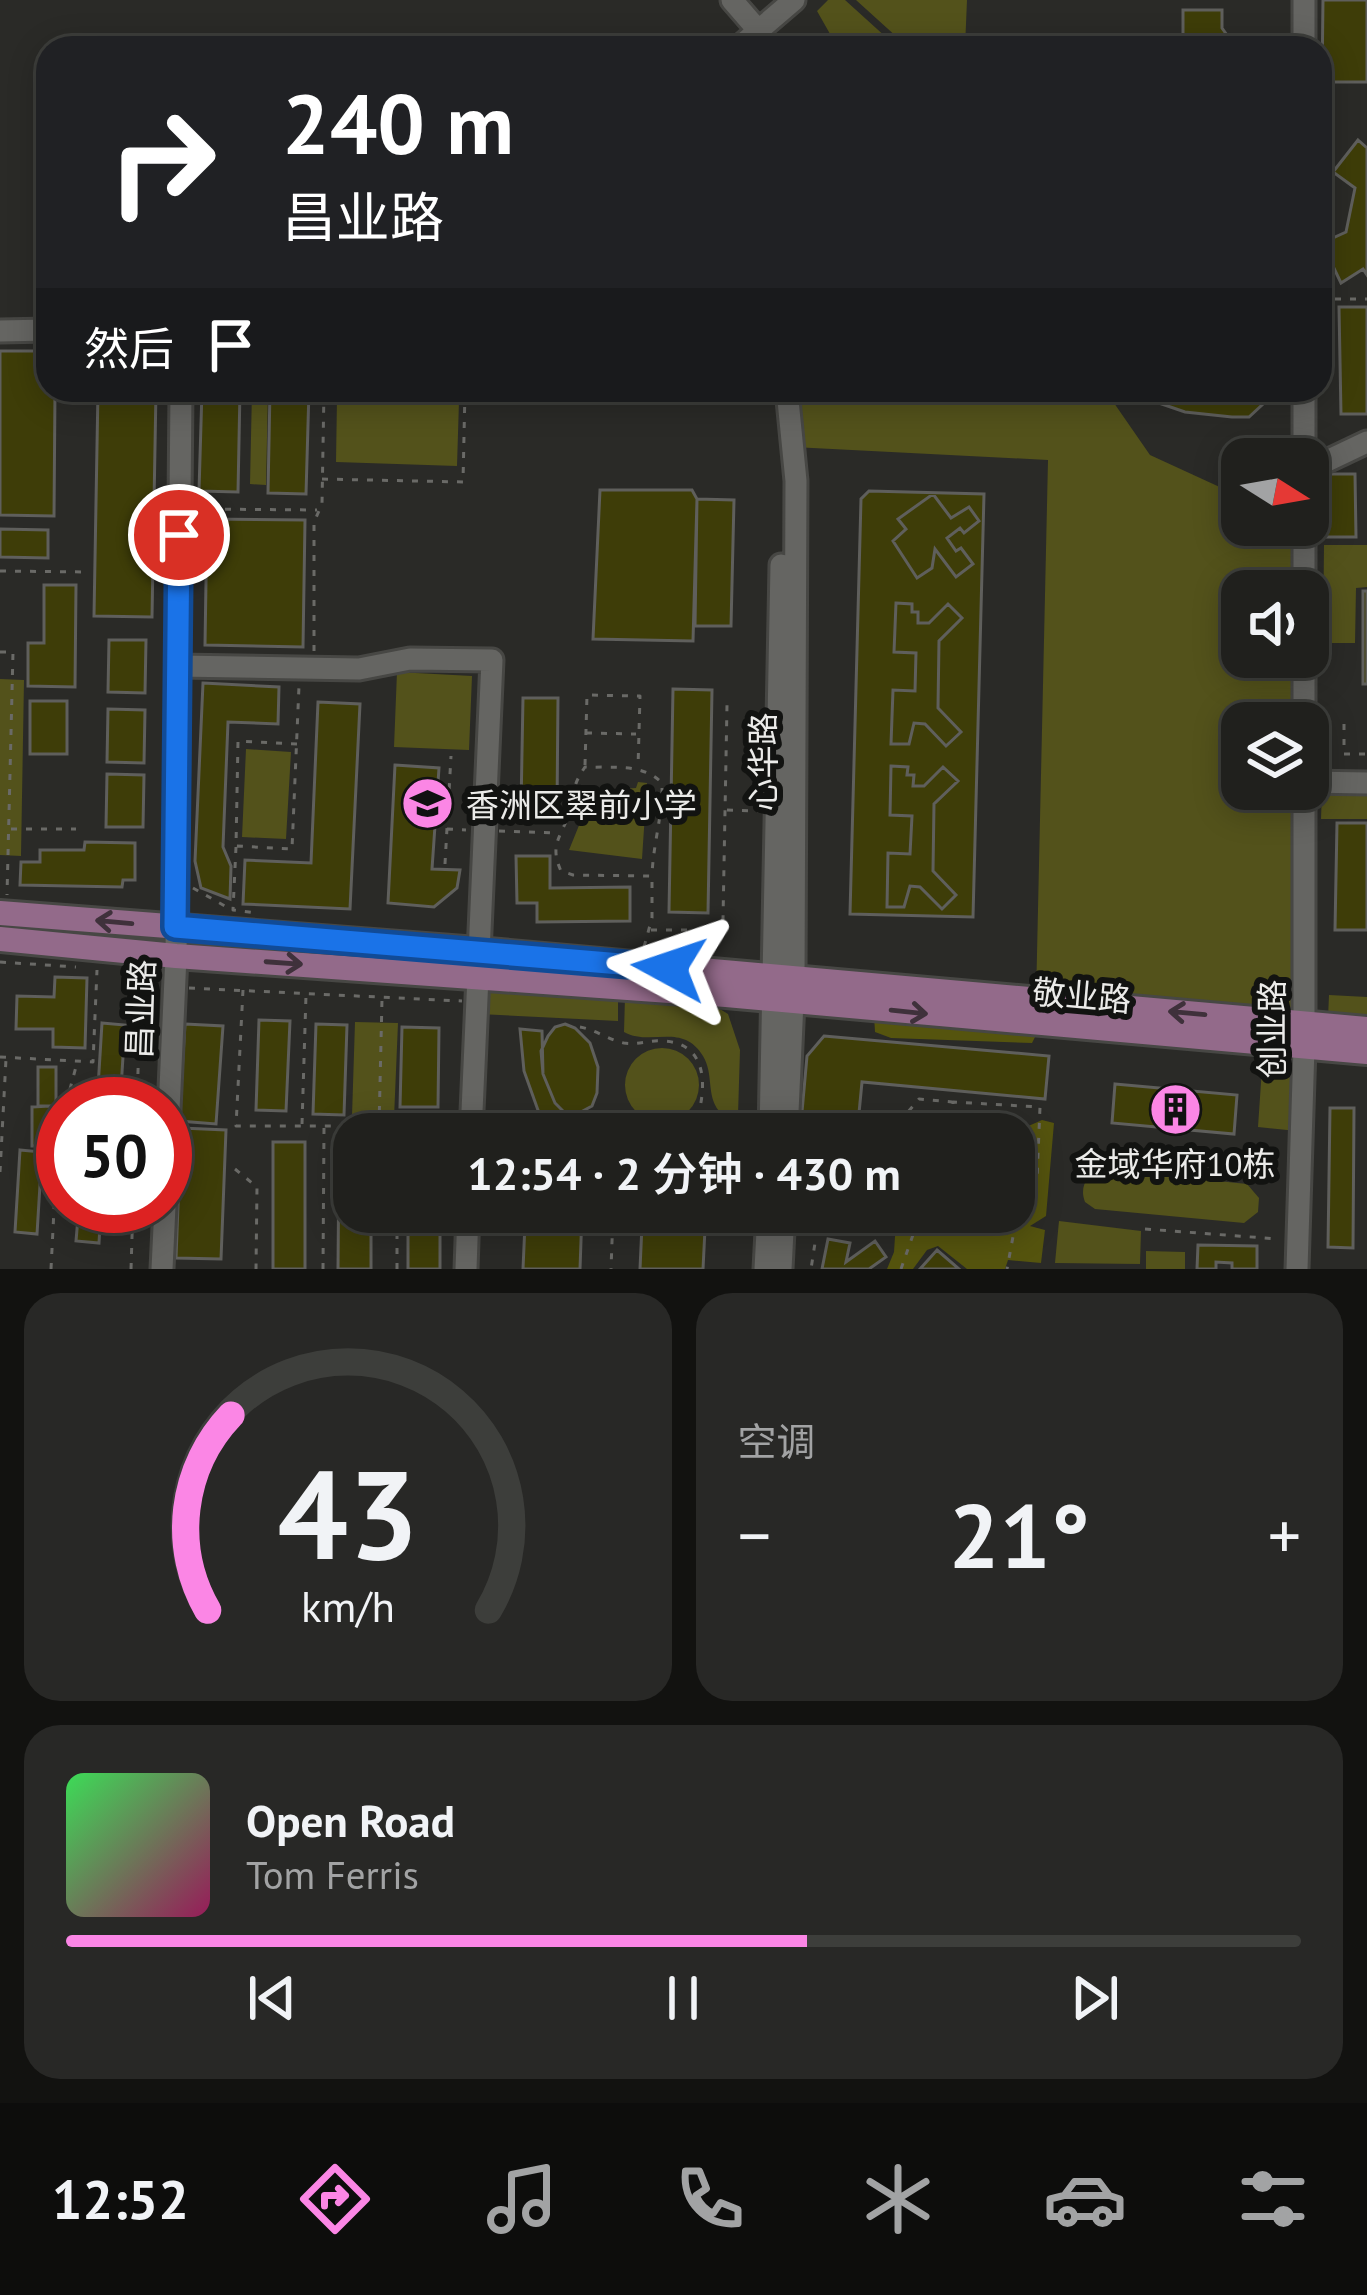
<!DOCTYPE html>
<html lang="zh">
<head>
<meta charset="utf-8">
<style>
	body { margin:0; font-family:"PT Sans","Noto Sans SC",sans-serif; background:#282826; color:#f1f3f6; height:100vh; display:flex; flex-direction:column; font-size:45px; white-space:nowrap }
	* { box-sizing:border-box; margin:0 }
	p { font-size:39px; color:#a2a3a4 }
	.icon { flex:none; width:66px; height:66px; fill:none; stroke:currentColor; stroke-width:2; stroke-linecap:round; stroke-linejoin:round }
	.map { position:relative; height:1269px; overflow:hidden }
	.details { display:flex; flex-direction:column; gap:24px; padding:24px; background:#121210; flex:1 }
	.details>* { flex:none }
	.hud { position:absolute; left:36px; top:36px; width:1296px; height:366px; border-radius:36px; box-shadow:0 6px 30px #0003,0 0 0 3px #3d3e3b; background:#202124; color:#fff; overflow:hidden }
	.needle { width:78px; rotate:101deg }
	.buttons { position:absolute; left:1221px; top:438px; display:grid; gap:24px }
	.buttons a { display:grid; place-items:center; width:108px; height:108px; border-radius:24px; background:#20201d; box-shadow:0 6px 30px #0003,0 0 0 3px #3d3e3b; font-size:60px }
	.speed { position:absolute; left:36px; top:1077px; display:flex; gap:24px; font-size:60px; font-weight:700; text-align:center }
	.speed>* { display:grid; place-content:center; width:156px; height:156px; border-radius:50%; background:#20201d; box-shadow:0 6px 30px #0003,0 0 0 3px #3d3e3b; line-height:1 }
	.speed .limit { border:18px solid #d22; background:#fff; color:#111 }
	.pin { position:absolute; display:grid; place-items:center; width:102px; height:102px; color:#fff; margin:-51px; border:6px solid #fff; border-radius:50%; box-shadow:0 3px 12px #0007 }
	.me { position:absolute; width:132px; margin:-66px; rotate:275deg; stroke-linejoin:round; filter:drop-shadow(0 0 9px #0008) }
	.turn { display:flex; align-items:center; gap:42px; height:252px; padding:0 48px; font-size:54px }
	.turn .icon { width:156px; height:156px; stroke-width:2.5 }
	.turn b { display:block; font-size:84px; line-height:102px }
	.then { display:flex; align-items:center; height:114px; padding:0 48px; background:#0003; gap:24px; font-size:45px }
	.big { font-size:90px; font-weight:600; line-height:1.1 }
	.details .tile { flex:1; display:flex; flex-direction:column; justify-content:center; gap:18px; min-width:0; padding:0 42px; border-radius:36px; background:#282826 }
	.details .dial { align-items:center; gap:0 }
	.dial svg { height:312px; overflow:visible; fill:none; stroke:#3d3e3b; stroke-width:7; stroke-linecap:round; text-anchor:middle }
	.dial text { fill:#f1f3f6; stroke:none }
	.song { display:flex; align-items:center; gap:36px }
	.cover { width:144px; height:144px; border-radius:18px; background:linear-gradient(135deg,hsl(130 70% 55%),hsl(330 70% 35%)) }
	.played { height:12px; border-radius:6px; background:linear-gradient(90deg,#fb86e5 60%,#3d3e3b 60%) }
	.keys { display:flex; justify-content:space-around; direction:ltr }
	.heat { display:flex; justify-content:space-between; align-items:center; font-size:66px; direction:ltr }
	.details .tiles { flex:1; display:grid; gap:24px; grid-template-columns:1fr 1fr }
	.tile:last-child { grid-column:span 2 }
	.trip { position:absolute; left:333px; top:1113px; width:702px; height:120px; border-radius:36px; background:#20201d; box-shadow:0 6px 30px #0003,0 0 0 3px #3d3e3b; font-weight:600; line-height:120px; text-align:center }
	.dock { display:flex; height:192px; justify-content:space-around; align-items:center; background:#0d0d0c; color:#a2a3a4 }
	.dock .icon { width:84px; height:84px }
	.dock .on { color:#fb86e5 }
	.dock b { font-size:54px; color:#f1f3f6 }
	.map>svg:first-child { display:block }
	.green { fill:#53521b }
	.forest { fill:#55540e }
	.building { fill:#3e3d08; stroke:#5f5f5c; stroke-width:3 }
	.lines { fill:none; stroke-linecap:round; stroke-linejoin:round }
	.minor-casing { stroke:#474744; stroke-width:27 }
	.major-casing { stroke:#474744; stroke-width:30 }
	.path { stroke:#6a6a67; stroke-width:3; stroke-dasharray:6 9; stroke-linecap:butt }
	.minor { stroke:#656562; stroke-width:21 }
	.major { stroke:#936a8a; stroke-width:24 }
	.oneway { stroke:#3f313b }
	.route-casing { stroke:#114b97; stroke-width:30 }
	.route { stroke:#1a73e8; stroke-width:21 }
	.labels { text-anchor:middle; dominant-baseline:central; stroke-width:12; stroke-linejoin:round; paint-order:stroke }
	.street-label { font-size:33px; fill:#ebebe9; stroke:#121311 }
	.poi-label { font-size:33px; fill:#ebebe9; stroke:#121311; text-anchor:start }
</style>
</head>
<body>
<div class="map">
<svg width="1367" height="1269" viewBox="0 0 1367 1269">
	<rect width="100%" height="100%" fill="#2a2a27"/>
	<path class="green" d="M828,0H845L898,48H838L817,11Z
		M856,0H967L965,48H909Z
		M252,390H268L266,485L250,484Z
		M787,390H1105L1150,455L1224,489H1242V525H1304V591H1242V657H1304V723H1242V789H1304V1023L1036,999L1048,460L793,447Z
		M337,398L459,401L457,466L336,462Z
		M1324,545H1367V587L1356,588L1355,643H1323Z
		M397,672L472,676L469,750L394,747Z
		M0,679L24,680L21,856L0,855Z
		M246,749L291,752L286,839L242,837Z
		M638,782L647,783L642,859L569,850L593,791L636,788Z
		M1322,790H1367V819H1321Z
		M482,983L618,993V1021L479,1014Z
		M1329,995L1367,997V1022L1328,1018Z
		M625,997L715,1006L728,1014L740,1050L738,1115L719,1111C706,1095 714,1074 703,1056C682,1022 651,1047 624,1032Z
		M355,1022L398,1023L394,1118L352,1116Z
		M625 1085a37 37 0 1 1 74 0a37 37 0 1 1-74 0Z
		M1263,1053L1301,1057L1297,1131L1258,1127Z
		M1103,1169L1247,1184L1259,1198L1258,1212L1244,1223L1095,1209L1085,1202C1079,1187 1087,1173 1103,1169Z
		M1059,1221L1141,1231L1140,1264L1055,1263Z
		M1146,1251L1185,1252V1269H1146Z"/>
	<path class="forest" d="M874,1015L1037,1033L1032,1043L891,1038L875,1032Z
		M933,1114L991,1132L941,1134L923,1123Z
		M1042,1120L1054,1123L1046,1216L1030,1226L1045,1230L1041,1263L1008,1260L1005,1269H967L938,1246L927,1250L913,1269H887L894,1252L896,1221L870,1226L858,1212H904L902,1219L928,1222L933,1212C960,1212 989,1214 1014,1212V1202L1035,1180L1023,1167L1030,1153L1025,1145L1024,1128Z"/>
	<path class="building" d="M1323,0H1367V82H1322Z
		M1183,10H1222V28L1227,35H1247V48H1183Z
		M1070,37L1092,46L1091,48H1065Z
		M1358,140L1367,148V275L1363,269L1341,283L1322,243L1346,232L1355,188L1333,172Z
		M1339,307H1367V414H1341Z
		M0,351H48V390H55L54,516L0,515Z
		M98,390H156L152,617L94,616Z
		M202,390H240L238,492L199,491Z
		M270,390H309L306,494L268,493Z
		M1121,390H1275V393L1249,417H1232L1185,412Z
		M1185,390V394L1175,396H1156L1150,390Z
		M1326,474H1355L1356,537H1326Z
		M600,490H692L697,499L693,641L593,639Z
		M869,491L984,494L973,917L850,914L861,499Z
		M933,494L951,518L969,507L979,521L964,533L960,528L947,538L956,551L961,548L973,564L956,577L935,549L932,568L917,578L893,541L906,529L898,519Z
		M697,499L734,500L731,626H695Z
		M207,519L305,520L303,647L205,645Z
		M0,529L48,530V558L0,557Z
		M44,585H76L75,687L28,686V643H44Z
		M1363,591H1367V684H1363Z
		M896,603L912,604V612H918V623H929L948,604L962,618L939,641L938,708L961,732L946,746L925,724L914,723L909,744H891L893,690L915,691L916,653L894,652Z
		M109,640H146L145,693L108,692Z
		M203,683L279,687L278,724L228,722L223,847L231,866L230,899L201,888L195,861Z
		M673,689L712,690L708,913L669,912Z
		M523,698H558L557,808L521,807Z
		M30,701H67V754H30Z
		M318,702L360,704L350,909L243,904L245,860L311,863Z
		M108,709L145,710L144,763L107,762Z
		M395,765L439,768L432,869L460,870L457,888L434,907L388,903Z
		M891,766L908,767L907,775H914L913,786H924L943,767L958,781L934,804L933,871L956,895L942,909L920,887L910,886L904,907H887L888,853L910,854L912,816L890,815Z
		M107,774L144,775L143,827H106Z
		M1337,823H1367V930H1335Z
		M85,842L135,843V880H123L122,887L20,885L21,862H40V850H84Z
		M516,856H550V888L630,887V921L537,922V903H517Z
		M55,977L87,978L85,1048L53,1047V1029H16L17,996L54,997Z
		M259,1020L290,1021L286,1111L256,1110Z
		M102,1023L125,1025L120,1104H97Z
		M185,1024L223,1026L216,1124L179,1121Z
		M316,1024L347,1025L344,1115L313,1114Z
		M565,1024L575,1028L590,1043L598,1067L597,1093L592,1106L579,1113L566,1114L555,1103L543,1074L541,1051L548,1036L555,1027Z
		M402,1027L439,1028L438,1107H400Z
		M520,1029L542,1031L543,1074L555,1103L566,1114L579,1113L597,1134H550L544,1127L524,1071Z
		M824,1036L1049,1056L1045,1099L862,1082L857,1134H800L807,1056Z
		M38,1067H56V1106H38Z
		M1115,1084L1237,1095L1234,1134L1112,1123Z
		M50,1106V1146H32V1107Z
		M1330,1108H1354L1353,1248L1328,1247Z
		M181,1128L226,1130L221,1259L176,1258Z
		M273,1142H305V1269H273Z
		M339,1149H354V1212H371V1269H338Z
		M20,1150L42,1152L37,1234L15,1232Z
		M1014,1173L1026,1184L1014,1199Z
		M79,1206H101L99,1243L76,1241Z
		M408,1212H440V1269H408Z
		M516,1212H582L580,1269H523L525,1224Z
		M642,1225L705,1229L703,1269H640Z
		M828,1239L850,1243L846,1262L875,1241L886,1257L869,1269H822Z
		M1198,1245L1257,1246V1269H1232V1263L1216,1262V1269H1197Z
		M937,1250L959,1269H920Z"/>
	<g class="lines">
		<defs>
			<path id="minor" d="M732,0L758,30
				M1304,0V48
				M738,48L794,0
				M0,331L48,330
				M1304,390V459
				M1308,470L1367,442
				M1304,525V591
				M178,666L359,669L410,659L492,660L471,1134
				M1304,723V657
				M1308,782L1367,783
				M770,1134L781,565
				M787,1134L794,979L796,481L787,390
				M165,1198L176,956L181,390
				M162,1269L165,1206
				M466,1269L468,1212
				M765,1269L768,1212
				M781,1269L784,1212
				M1297,1269L1304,1047V789"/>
			<path id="major" d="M0,913L477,950L1367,1029
				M0,939L176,956L726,995L1367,1052"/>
		</defs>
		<use href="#minor" class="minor-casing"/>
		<use href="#major" class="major-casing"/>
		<path class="path" d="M1320,299H1367
			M322,479L463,482L465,390
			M195,509L317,510
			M0,571L86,572
			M314,651V522L322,504L324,390
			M0,652H13L7,895
			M1344,724V754H1367
			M586,733L636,734
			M297,744L238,741L236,846L292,849L299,686
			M585,765L587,695L640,696L638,768
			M727,810L759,811
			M11,829H76
			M447,829L466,830
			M499,831L556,833
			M236,847L233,910L257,913
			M445,864L451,756
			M193,888L232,910
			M651,930H714L723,919L727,705
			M644,947L652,918V876L573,875L561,871C549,845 561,837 569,814C577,793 569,790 585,767C611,768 643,763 662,783C663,816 653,843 652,876
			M0,962L76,967
			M189,988L462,1001
			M243,990L236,1126H401L400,1134
			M580,1027C596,1030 609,1040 624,1043C638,1045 649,1040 662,1041C704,1042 707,1079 699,1112
			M0,1057L93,1062L97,970
			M66,1104L77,1063
			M137,1104L141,974
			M496,1123L502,1134
			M302,1124L306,995
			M379,1127L382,999
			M402,1127L453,1130
			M889,1134L919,1099L952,1102
			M952,1134L953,1102L1040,1107L1037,1179L1017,1215L1007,1269
			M235,1169L257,1187L256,1269
			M0,1172L6,1059
			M607,1212L613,1215L611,1269
			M802,1216L819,1217L811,1269
			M819,1217L920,1213
			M1145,1229L1278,1239
			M51,1269L57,1150L63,1112
			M131,1269L133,1206
			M323,1269L324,1128
			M397,1269V1212
			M901,1269L921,1212L1015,1215"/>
		<use href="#minor" class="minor"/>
		<use href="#major" class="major"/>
	</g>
	<defs><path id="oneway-shaft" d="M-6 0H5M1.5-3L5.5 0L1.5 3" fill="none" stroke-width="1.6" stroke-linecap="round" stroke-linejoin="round" transform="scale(3)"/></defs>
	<g class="oneway">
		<use href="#oneway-shaft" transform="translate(114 922) rotate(-175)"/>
		<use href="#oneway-shaft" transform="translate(284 963) rotate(4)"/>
		<use href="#oneway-shaft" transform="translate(909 1012) rotate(6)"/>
		<use href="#oneway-shaft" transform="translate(1187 1013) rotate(-175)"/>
	</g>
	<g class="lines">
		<defs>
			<path id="route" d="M179,535L175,927L669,968"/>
		</defs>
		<use href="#route" class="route-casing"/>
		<use href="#route" class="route"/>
	</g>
	<defs>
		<symbol id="school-disc" viewBox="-11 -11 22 22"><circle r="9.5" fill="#fb86e5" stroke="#121311"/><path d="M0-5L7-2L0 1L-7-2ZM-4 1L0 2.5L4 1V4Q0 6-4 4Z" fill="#111"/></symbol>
		<symbol id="building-disc" viewBox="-11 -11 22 22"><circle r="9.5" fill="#fb86e5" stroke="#121311"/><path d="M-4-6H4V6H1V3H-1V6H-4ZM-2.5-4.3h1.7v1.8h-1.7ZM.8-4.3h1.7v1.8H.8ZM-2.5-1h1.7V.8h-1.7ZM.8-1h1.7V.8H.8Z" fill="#111"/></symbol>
	</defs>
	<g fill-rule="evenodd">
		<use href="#school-disc" x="398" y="774" width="59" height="59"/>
		<use href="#building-disc" x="1146" y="1080" width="59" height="59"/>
	</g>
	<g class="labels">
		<g class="street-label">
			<text transform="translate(762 762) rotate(-90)">心华路</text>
			<text transform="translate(1082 995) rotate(5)">敬业路</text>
			<text transform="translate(140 1009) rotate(-88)">昌业路</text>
			<text transform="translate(1271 1029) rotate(-90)">创业路</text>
		</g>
		<g class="poi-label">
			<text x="466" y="804">香洲区翠前小学</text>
			<text x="1175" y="1163" text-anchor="middle">金域华府10栋</text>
		</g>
	</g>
</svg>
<div class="buttons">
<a><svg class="needle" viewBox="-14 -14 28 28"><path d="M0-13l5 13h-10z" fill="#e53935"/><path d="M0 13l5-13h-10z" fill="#a2a3a4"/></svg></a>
<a><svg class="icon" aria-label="sound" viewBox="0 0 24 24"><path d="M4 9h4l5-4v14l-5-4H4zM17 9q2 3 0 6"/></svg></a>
<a><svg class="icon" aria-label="layers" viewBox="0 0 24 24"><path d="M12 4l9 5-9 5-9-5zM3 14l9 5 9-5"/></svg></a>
</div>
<div class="speed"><div class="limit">50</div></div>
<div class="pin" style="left:179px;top:535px;background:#d93025"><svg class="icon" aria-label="arrive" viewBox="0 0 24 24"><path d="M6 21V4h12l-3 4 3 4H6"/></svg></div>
<svg class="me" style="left:669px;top:968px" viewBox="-20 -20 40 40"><path d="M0-17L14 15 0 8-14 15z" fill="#1a73e8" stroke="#fff" stroke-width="4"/></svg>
<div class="trip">12:54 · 2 分钟 · 430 m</div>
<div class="hud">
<div class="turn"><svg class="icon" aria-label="right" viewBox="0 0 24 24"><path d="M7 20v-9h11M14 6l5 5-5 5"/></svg><div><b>240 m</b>昌业路</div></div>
<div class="then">然后<svg class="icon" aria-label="arrive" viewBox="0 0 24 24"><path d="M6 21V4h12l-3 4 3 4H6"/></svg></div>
</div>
</div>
<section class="details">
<div class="tiles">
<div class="tile dial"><svg viewBox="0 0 100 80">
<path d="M14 69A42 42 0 1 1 86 69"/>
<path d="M14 69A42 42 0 0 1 20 19" stroke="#fb86e5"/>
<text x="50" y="56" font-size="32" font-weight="700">43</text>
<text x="50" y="72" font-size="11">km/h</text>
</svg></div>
<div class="tile"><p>空调</p>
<div class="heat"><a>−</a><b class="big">21°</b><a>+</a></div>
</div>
<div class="tile">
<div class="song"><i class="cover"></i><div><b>Open Road</b><p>Tom Ferris</p></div></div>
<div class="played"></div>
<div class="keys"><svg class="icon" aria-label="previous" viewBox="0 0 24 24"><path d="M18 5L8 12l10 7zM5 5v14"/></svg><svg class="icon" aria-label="pause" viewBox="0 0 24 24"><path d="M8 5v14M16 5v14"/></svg><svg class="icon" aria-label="next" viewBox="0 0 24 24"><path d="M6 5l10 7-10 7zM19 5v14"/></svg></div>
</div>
</div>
</section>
<nav class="dock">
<b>12:52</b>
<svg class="icon on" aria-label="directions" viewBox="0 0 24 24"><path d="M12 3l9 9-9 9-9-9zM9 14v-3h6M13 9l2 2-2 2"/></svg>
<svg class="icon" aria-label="music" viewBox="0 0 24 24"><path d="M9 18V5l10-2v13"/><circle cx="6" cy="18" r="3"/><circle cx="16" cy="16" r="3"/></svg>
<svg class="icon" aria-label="phone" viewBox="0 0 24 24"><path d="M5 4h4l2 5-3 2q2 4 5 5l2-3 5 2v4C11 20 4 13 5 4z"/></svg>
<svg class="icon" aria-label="climate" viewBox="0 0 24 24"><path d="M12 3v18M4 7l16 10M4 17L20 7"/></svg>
<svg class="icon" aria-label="car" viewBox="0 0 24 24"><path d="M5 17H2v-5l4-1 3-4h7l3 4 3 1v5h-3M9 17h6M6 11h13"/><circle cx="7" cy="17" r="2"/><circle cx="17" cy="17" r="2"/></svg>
<svg class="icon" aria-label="filters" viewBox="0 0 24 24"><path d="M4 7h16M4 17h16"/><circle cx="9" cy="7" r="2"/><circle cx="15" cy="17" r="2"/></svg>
</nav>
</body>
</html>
